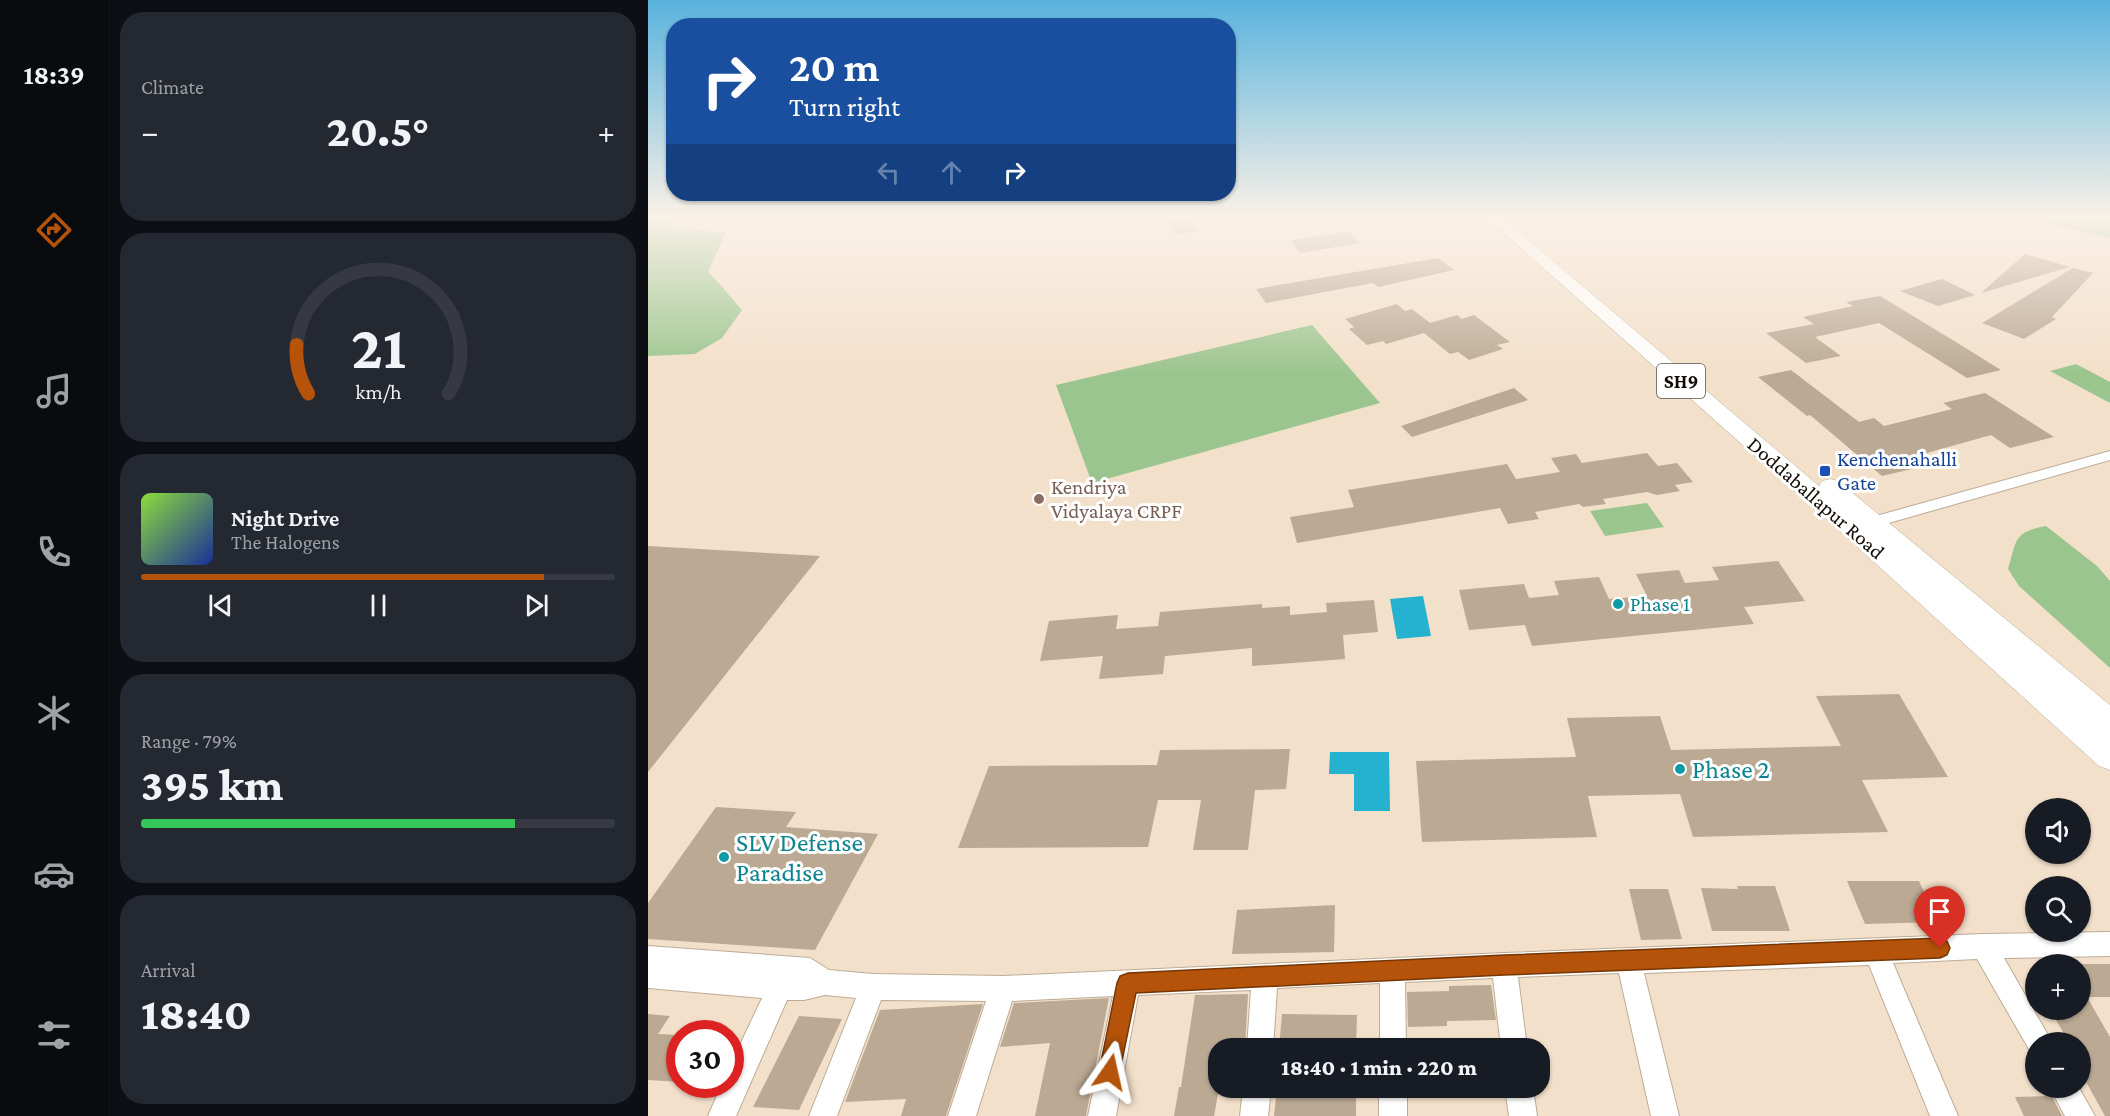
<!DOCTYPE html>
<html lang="en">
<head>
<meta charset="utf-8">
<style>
	body { margin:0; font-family:"Crimson Pro",serif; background:#242831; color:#f1f3f6; height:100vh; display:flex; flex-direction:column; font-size:22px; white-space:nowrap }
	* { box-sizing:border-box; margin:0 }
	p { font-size:20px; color:#9ea1a6 }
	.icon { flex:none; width:33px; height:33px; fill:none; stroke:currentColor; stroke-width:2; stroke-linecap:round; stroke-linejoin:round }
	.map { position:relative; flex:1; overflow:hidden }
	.panel { display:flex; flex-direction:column; gap:12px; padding:12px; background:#0d0f14; width:540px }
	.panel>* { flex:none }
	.hud { position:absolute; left:18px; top:18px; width:570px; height:183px; border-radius:24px; box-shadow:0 2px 4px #0004; background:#1a4fa0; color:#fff; overflow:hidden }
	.fabs { position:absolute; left:1377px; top:798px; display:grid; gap:12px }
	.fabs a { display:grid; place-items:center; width:66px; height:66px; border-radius:50%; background:#171b24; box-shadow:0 2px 4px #0004; font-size:30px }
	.speed { position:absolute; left:18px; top:1020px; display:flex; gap:12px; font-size:30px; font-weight:700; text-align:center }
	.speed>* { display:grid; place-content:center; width:78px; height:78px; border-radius:50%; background:#171b24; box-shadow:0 2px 4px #0004; line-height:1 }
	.speed .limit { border:9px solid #d22; background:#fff; color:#111 }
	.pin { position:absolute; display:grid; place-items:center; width:51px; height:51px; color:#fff; margin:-62px -26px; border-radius:50% 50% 50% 0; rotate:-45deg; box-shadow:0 0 6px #0007 }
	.pin .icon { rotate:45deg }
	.me { position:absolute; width:66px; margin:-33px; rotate:11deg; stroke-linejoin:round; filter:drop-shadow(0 0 4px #0008) }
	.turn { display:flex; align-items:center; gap:21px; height:126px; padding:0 24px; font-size:27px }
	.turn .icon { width:78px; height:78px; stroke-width:2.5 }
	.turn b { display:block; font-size:42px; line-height:51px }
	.lanes { display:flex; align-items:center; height:57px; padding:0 24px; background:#0003; justify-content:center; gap:30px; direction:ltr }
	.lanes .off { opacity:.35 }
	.big { font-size:45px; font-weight:800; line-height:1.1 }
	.panel .card { flex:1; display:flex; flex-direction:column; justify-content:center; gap:9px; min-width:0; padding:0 21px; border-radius:24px; background:#242831 }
	.panel .dial { align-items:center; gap:0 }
	.dial svg { height:156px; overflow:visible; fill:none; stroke:#363941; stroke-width:7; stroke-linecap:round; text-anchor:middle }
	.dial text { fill:#f1f3f6; stroke:none }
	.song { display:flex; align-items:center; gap:18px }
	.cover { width:72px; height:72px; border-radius:9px; background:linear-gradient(135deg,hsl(90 70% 55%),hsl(230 70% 35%)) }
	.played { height:6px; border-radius:3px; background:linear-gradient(90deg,#b45309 85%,#363941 85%) }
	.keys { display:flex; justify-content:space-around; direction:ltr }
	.heat { display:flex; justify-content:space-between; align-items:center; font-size:33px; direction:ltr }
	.charge { height:9px; border-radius:4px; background:linear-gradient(90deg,#34c759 79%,#363941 0) }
	.trip { position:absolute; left:560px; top:1038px; width:342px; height:60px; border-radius:24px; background:#171b24; box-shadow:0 2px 4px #0004; font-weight:800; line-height:60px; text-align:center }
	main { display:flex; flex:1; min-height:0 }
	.menu { display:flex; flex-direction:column; width:108px; justify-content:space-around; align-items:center; background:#090b0e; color:#9ea1a6 }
	.menu .icon { width:42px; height:42px }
	.menu .active { color:#b45309 }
	.menu b { font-size:27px; color:#f1f3f6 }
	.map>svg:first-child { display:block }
	.green { fill:#9bc58e }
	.water { fill:#24b2d0 }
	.building { fill:#bba993 }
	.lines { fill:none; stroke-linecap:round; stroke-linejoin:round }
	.minor-casing { stroke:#bdab95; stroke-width:2 }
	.primary-casing { stroke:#bdab95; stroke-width:1 }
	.minor { fill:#fff; fill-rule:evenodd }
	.primary { fill:#fff; fill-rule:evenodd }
	.route { fill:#b45309; stroke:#753606; stroke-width:1.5 }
	.transit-dot { fill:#1a4fb4; stroke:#fff; stroke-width:2 }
	.education-dot { fill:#8d6e63; stroke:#fff; stroke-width:2 }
	.culture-dot { fill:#0f9aa8; stroke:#fff; stroke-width:2 }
	.labels { text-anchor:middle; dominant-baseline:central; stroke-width:6; stroke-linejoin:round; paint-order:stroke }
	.shield { fill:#fff; stroke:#585450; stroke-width:1.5 }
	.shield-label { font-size:20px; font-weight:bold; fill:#110b05 }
	.transit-label { font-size:21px; fill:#164399; stroke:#fff; text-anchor:start }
	.education-label { font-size:21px; fill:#785e54; stroke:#fff; text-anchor:start }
	.street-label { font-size:21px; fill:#110b05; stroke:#fff }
	.culture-label { font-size:21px; fill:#0d838f; stroke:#fff; text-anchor:start }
	.near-culture-label { font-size:26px; fill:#0d838f; stroke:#fff; text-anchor:start }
</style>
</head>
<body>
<main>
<nav class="menu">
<b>18:39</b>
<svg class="icon active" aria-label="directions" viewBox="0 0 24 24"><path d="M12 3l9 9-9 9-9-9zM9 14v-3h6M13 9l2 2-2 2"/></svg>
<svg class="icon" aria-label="music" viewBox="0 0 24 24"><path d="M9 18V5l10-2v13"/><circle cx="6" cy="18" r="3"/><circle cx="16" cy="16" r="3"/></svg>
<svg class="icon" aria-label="phone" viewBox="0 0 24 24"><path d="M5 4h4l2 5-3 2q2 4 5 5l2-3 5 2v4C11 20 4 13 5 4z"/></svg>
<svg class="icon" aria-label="climate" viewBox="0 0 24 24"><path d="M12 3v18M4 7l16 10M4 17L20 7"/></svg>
<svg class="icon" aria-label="car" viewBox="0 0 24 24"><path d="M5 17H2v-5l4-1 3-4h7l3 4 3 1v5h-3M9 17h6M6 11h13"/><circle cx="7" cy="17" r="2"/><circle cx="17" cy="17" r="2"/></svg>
<svg class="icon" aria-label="filters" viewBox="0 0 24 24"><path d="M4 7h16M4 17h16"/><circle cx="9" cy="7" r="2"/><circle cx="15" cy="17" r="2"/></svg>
</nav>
<section class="panel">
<div class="card"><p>Climate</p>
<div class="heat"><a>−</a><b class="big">20.5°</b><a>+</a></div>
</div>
<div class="card dial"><svg viewBox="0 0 100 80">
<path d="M14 69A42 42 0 1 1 86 69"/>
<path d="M14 69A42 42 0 0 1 8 44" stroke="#b45309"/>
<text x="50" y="56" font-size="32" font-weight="700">21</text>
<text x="50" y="72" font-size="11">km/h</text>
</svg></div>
<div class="card">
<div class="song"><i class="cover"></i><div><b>Night Drive</b><p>The Halogens</p></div></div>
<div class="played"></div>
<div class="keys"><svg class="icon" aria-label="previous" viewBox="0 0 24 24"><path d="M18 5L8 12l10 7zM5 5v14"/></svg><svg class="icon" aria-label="pause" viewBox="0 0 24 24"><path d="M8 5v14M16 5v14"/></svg><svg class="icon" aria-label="next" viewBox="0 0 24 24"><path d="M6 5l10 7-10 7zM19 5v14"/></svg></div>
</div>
<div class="card"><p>Range · 79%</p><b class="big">395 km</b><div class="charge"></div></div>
<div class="card"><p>Arrival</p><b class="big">18:40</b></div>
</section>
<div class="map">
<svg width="1462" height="1116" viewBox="0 0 1462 1116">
	<rect width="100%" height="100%" fill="#f3e0ca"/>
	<path class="green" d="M0,218H17L23,226L78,233L60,271L94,310L74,338L47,354L0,356Z
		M1379,218H1462V239Z
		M664,325L732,403L444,483L408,385Z
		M1428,364L1462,382V403L1402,371Z
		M999,503L1016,527L957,536L942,511Z
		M1398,526L1449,566L1462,581V668L1371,586L1360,569C1369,540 1365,532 1398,526Z"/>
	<path class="water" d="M775,596L783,636L749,639L742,599Z
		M682,752H741L742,811H706V774H681Z"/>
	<path class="building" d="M522,218H544L548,232L526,234Z
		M702,231L712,243L651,253L643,240Z
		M1377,254L1422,267L1333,293L1360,269Z
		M790,258L806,270L730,287L725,283L618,303L608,289Z
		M1425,268L1445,273L1404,317L1408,319L1376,339L1334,323Z
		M1294,279L1327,295L1290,306L1252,291Z
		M1232,296L1303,339L1353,370L1319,378L1231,323L1167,337L1193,356L1158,363L1118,333L1166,324L1155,317L1205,306L1198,302Z
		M749,304L757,311L764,309L782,323L809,315L814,319L826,315L862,342L849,345L855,349L821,360L810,352L802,354L776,333L738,344L735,341L719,345L701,329L706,327L697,319Z
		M1143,370L1211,422L1226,418L1236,426L1304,409L1295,403L1337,393L1406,437L1362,448L1343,435L1272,455L1285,464L1234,476L1162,415L1159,416L1110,377Z
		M866,388L880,400L764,437L753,426Z
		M999,453L1010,466L1029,463L1045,482L1027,485L1032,491L1009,495L999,492L955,499L958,504L935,507L931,504L887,512L891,519L860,524L852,508L649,543L642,517L706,507L700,490L859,464L868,479L912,472L903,458L928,454L934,463Z
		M0,546L172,556L0,772Z
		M1130,561L1157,601L1096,607L1106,624L884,646L877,625L821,630L811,590L876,584L881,598L911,595L906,581L951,577L961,599L999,596L988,574L1031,570L1037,583L1071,580L1064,567Z
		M726,600L730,632L695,635L697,659L604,666V648L517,656L515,674L451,679L455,656L392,661L401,621L470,615L468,629L510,626L512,612L614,604V608L642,606V615L679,612L678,603Z
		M1251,694L1300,777L1214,780L1240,832L1045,837L1032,794L940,796L949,837L774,842L768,761L928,757L919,718L1012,716L1023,750L1193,746L1168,696Z
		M642,749L638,789L607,790L600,850H545L553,800H510L500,847L310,848L341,766L509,765L512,750Z
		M68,807L148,812L138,827L230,834L167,950L0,939V903Z
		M1199,881H1271L1290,922L1217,924Z
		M1089,886H1127L1142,931H1064L1053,888L1090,889Z
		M981,889H1020L1034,939L993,940Z
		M687,905L686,952L584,954L589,910Z
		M1432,964H1462V997H1439L1462,1037V1116H1457L1432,1071V1042H1421L1402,1010H1432Z
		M843,985L848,1020L799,1021V1026L760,1027L759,992L801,991V986Z
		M600,994L597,1048H570V1094L566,1116H526L531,1087H533L547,995Z
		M461,998L438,1116H387L402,1043L352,1047L366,1003Z
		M335,1004L298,1116H253L258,1099L197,1102L232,1010Z
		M0,1014L22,1016L10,1034L32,1035V1082L0,1080Z
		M634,1014L709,1015L708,1048H631Z
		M151,1016L194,1019L151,1110L105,1107Z
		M629,1088H708V1116H626Z
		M1404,1096L1414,1116H1376L1367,1097Z"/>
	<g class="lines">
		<defs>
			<path id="minor" d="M1462,451V460L1216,530L1210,529L1208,525L1210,521Z
				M1462,932V956L1356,958L1404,1042H1388V1054L1382,1051L1329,959L1245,963L1310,1116H1282L1221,965L996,973L1031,1116H1003L971,973L870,977L879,1048H853L845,978L757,982L758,1048H732V983L629,988L625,1048H599L603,990L490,995L468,1116H440L465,996L364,1001L328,1116H300L338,1001L233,1000L189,1116H161L208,998L177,995L156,1000H139L88,1116H60L74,1084H82V1066L114,998L0,988V946L162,958L181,970L225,974L355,976L856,953L1335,934Z
				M595,1088H623L620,1116H592Z
				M731,1088H759V1116H731Z
				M857,1088H885L889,1116H861Z
				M1402,1088H1431L1447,1116H1417Z"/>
			<path id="primary" d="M839,218H854L1171,486L1174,481L1182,479L1190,481L1462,705V770L1451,766L1195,534Z"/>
		</defs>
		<use href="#minor" class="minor-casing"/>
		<use href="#primary" class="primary-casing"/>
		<use href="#minor" class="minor"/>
		<use href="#primary" class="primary"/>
	</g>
	<linearGradient id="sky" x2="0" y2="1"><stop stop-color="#59b3de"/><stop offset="0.58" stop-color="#faf1e7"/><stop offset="1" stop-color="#faf1e7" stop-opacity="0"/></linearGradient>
	<rect width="1462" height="374" fill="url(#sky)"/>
	<path class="route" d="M1292,938L1299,941L1302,948L1299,955L1292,958L856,975L488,993L470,1080L462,1083L455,1080L451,1072L469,983L472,976L480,973L856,955Z"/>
	<rect class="transit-dot" x="1171" y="465" width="12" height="12" rx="3"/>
	<circle class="education-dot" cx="391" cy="499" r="6"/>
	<g class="culture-dot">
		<circle cx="970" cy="604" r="6"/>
		<circle cx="1032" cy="769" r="6"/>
		<circle cx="76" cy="857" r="6"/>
	</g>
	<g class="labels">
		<rect class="shield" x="1009" y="364" width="48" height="34" rx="4.5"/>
		<g class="shield-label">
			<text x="1033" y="381">SH9</text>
		</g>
		<g class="transit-label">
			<text x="1189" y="459">Kenchenahalli<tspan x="1189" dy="24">Gate</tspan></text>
		</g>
		<g class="education-label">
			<text x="403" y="487">Kendriya<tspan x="403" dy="24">Vidyalaya CRPF</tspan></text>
		</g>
		<g class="street-label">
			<text transform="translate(1168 498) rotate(41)">Doddaballapur Road</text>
		</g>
		<g class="culture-label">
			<text x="982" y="604">Phase 1</text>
		</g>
		<g class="near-culture-label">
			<text x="1044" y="769">Phase 2</text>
			<text x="88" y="842">SLV Defense<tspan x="88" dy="30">Paradise</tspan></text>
		</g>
	</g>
</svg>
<div class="fabs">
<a><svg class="icon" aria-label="sound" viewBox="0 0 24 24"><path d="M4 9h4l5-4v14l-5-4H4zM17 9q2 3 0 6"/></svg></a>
<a><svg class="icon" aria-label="search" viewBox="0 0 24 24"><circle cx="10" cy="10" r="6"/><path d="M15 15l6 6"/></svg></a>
<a>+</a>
<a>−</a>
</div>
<div class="speed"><div class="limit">30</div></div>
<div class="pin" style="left:1292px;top:948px;background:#d93025"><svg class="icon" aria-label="arrive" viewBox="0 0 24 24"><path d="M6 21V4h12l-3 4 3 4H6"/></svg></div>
<svg class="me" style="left:462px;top:1072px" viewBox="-20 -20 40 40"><path d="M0-17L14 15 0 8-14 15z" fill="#b45309" stroke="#fff" stroke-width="4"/></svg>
<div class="trip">18:40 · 1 min · 220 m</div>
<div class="hud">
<div class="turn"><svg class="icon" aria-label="right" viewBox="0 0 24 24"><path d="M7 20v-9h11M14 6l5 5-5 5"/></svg><div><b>20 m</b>Turn right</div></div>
<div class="lanes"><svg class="icon off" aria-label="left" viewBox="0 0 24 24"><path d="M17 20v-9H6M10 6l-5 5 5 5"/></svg><svg class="icon off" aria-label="ahead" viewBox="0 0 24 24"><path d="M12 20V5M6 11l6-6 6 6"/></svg><svg class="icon" aria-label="right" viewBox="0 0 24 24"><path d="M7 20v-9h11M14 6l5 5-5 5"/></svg></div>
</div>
</div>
</main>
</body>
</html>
